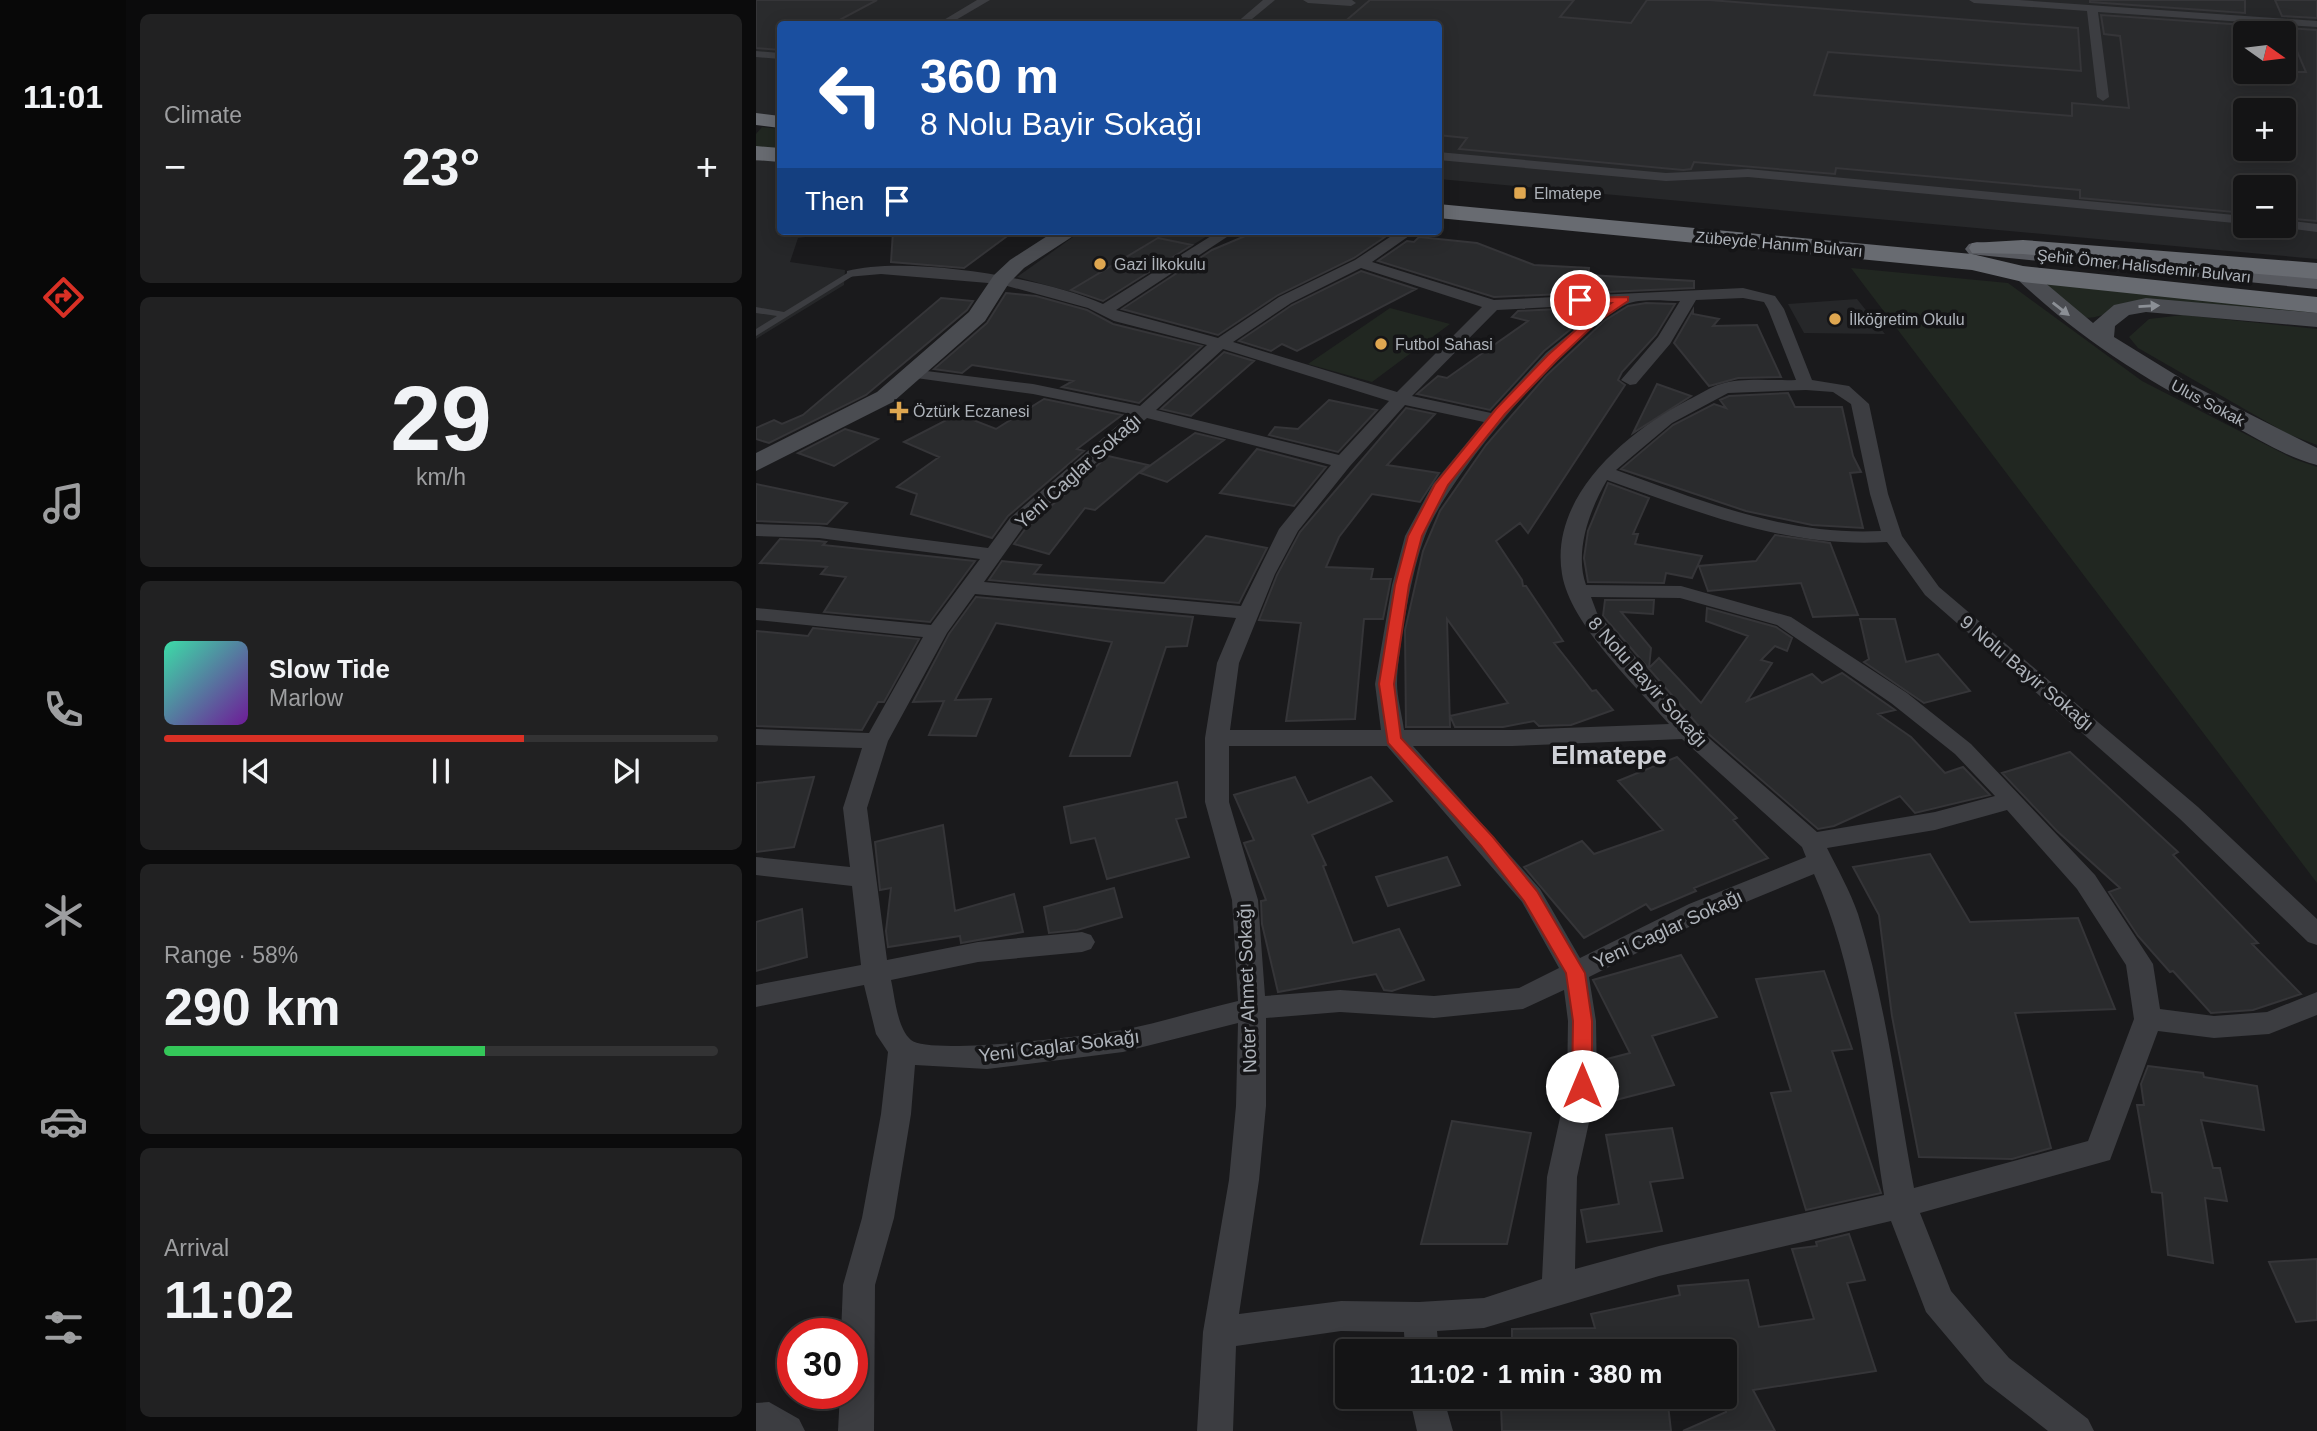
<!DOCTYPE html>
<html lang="en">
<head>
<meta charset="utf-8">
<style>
	body { margin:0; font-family:Arial,sans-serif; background:#212122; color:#f1f3f6; height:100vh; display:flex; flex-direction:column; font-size:26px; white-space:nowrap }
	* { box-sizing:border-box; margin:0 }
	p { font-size:23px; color:#9d9ea0 }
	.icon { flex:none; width:38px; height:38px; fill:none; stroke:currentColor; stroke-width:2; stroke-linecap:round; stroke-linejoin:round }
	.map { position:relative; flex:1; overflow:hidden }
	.side { display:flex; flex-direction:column; gap:14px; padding:14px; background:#0b0b0c; width:630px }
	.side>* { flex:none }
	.guide { position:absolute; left:21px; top:21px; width:665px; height:214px; border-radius:7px; box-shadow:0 4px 18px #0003,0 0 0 2px #333334; background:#1a4fa0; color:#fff; overflow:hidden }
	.needle { width:46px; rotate:104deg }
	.buttons { position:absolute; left:1477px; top:21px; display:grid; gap:14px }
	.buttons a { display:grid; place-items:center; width:63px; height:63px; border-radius:7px; background:#141415; box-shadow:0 4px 18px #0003,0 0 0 2px #333334; font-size:35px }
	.speed { position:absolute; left:21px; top:1318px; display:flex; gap:14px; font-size:35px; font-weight:700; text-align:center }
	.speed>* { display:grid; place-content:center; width:91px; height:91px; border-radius:50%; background:#141415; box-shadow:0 4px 18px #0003,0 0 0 2px #333334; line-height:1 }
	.speed .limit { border:10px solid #d22; background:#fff; color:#111 }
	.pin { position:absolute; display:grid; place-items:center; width:60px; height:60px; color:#fff; margin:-30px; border:4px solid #fff; border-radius:50%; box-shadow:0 2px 7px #0007 }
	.me { position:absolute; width:77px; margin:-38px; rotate:0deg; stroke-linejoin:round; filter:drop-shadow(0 0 5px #0008) }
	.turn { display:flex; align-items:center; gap:24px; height:147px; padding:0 28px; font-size:32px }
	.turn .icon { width:91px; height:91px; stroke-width:2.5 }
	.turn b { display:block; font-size:49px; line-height:60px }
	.then { display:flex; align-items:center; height:66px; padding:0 28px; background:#0003; gap:14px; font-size:26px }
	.big { font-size:52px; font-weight:800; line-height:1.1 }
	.side .widget { flex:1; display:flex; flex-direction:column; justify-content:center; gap:10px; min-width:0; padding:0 24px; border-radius:10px; background:#212122 }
	.side .dial { align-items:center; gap:0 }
	.dial b { font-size:91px; line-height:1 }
	.song { display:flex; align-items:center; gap:21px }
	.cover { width:84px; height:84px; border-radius:10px; background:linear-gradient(135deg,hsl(160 70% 55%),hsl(280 70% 35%)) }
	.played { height:7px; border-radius:4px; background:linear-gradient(90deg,#d93025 65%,#333334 65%) }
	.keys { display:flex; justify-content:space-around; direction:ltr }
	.heat { display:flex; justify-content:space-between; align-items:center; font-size:38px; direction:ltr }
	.charge { height:10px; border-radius:5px; background:linear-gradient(90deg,#34c759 58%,#333334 0) }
	.trip { position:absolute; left:579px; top:1339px; width:402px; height:70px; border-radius:7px; background:#141415; box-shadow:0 4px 18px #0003,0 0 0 2px #333334; font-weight:800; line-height:70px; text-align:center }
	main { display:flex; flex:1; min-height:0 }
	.tab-bar { display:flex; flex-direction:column; width:126px; justify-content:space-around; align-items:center; background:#080808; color:#9d9ea0 }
	.tab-bar .icon { width:49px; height:49px }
	.tab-bar .current { color:#d93025 }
	.tab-bar b { font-size:32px; color:#f1f3f6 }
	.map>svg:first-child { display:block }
	.built { fill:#262729; fill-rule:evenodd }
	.green { fill:#212721 }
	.building { fill:#2a2b2d; stroke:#353538; stroke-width:2; fill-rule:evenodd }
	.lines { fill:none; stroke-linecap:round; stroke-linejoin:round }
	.lane { fill:#3c3d41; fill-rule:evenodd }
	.street { fill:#3c3d41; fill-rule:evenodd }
	.secondary { fill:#4a4c51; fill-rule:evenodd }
	.primary { fill:#585a60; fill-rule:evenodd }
	.highway { fill:#686b71; fill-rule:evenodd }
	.oneway { fill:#8b8f95 }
	.route { fill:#d93025; stroke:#8d1f18; stroke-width:2 }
	.poi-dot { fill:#dfa750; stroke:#151517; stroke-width:2.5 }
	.labels { text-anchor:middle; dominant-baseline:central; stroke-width:7; stroke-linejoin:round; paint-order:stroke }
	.far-poi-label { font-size:16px; fill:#aeb3ba; stroke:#151517; text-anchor:start }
	.far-street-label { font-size:16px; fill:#aeb3ba; stroke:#151517 }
	.street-label { font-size:19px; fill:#aeb3ba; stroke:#151517 }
	.district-label { font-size:26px; font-weight:bold; fill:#cfd1d7; stroke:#151517 }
</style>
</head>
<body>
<main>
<nav class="tab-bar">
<b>11:01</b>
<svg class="icon current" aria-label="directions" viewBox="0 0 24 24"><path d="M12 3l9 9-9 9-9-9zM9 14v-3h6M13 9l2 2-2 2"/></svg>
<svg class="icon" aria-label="music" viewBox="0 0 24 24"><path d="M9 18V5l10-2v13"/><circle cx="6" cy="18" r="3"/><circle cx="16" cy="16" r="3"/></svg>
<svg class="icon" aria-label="phone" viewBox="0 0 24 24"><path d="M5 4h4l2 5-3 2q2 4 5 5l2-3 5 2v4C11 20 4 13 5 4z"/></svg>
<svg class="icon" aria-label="climate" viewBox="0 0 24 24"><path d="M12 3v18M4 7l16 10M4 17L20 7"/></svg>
<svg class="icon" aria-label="car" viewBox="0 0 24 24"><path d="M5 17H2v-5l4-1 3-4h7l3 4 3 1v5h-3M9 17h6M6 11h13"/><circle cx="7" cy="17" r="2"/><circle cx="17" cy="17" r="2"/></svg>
<svg class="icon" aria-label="filters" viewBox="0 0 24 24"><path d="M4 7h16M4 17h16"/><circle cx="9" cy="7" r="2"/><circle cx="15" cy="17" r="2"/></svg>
</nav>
<section class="side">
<div class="widget"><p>Climate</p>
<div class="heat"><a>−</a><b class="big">23°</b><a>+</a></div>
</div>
<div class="widget dial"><b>29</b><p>km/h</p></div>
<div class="widget">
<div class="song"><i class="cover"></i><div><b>Slow Tide</b><p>Marlow</p></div></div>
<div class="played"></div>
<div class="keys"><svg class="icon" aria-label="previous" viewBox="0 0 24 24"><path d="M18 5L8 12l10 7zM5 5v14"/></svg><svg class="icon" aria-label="pause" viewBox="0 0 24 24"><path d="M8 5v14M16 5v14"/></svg><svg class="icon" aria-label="next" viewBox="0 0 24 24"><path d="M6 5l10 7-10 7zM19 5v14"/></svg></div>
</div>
<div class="widget"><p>Range · 58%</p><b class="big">290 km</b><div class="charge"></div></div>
<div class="widget"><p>Arrival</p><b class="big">11:02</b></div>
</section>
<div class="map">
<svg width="1561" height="1431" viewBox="0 0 1561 1431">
	<rect width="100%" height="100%" fill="#1a1a1c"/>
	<path class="built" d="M0,0H1561V259L683,179L682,24H24V118L0,116ZM1489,33H1528V72H1489ZM1489,110H1528V149H1489ZM1489,187H1528V226H1489Z
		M0,153L24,155V231H97L42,238L34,262L89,270L88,285L0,339Z
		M331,231H459L348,301L261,277L317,237Z
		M1101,299L1129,334L1048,333L1032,304Z"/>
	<path class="green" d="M6,127L24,129V150L0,148V134Z
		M1095,268L1252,283L1386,381L1538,459L1561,467V883Z
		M1286,282L1561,310V318L1377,301C1357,307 1346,321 1325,317Z
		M634,308L694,324L616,382L552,364Z
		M1427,315L1561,329V445L1532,434L1382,348L1373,337L1393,319Z"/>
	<path class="building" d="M0,0H121L76,24H24V50L0,48Z
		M614,0H818L804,17L875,23L891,0H953L1322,28L1325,71L1072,52L1058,95L1316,116V103L1373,108L1364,36L1348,34L1345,15L1489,25V72H1550L1531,28L1561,30V221L1528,218V187H1489V213L1324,198V190L1080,168L1079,174L938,162L935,169L927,170L703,149L711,138L682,135V24H586ZM1489,110H1528V149H1489Z
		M1334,0H1489V13L1334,2Z
		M1519,0H1561V18L1526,16Z
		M150,231H258L208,268L135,262L137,232Z
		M501,231H586L629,237L598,258L522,295L462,335L366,309L456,250Z
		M663,237L721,243L778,265L833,268L832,275L938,281V288L738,297L622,261L651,241L658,242Z
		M402,238L436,245L347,301L315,290Z
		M605,271L660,289L541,351L526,344L515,351L483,341L536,305Z
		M250,293L280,296L331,310L357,324L446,346L383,403L306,387L317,381L216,365L206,373L178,369L231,323Z
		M185,298L217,301L211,310L110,395L13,443L0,439V428L18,420L26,424L47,415Z
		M890,303L919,304L900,335L866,372L862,380L869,385L772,533L764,523L740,541L766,580L767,586H770L807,641L798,643L836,691L840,690L857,710L815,725L783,726L778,721L747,727H699L694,716L752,703L691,619L694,727H650L649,630L667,551L684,511L730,445L790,376L848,321L872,306Z
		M842,307L788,351L734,410L661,394L682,376L691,378L772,321L756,317L762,311Z
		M937,310V314L963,319L957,326L1001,325L1025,377L982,378L953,386L918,343Z
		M468,352L498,361L435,416L405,409Z
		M901,384L935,396L877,433Z
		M1032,393L1039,407H1086L1097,456L1105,472L1094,473L1107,528L1056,525L990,511L865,469L917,425L958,404L970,408L964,400L973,396Z
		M288,399L366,415L321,449L328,451L252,516L236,538L155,514L161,494L141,487L183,457L148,442L202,414L240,429Z
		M573,400L621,410L582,452L513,435L519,427L542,429Z
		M650,408L679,414L631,465L683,473L664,502L616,494L583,537L570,567L617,569L615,579H635L627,619H608L599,719L530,721L545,623L503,620L521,575L544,532Z
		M89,429L122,439L78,466L42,453Z
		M439,433L468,440L411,482L384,473Z
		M501,449L570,467L538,506L464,493Z
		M352,456L392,465L339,510L329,508L293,554L258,544L270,528Z
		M852,483L893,498L877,534H882L879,544L946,556L936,578L910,573L908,583L832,582L828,558L832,531Z
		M0,484L91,503L71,524L0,521Z
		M1019,535L1074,543L1102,615L1057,617L1045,583L952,591L943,566L1000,561Z
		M450,536L511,548L483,603L233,580L246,561L285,565L278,574L408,583Z
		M24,539L63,541L70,542L67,545L219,561L174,622L68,612L90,577L65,574L71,567L4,563Z
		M220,597L437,617L431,646L410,647L374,756H314L356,642L240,623L199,700L235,699L220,736L173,735L188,701L157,702L193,634Z
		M849,600H898L897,614L865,612L895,648L893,668L903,658L945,703L992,636L950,621L951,608L1020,627L1036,638L1031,651L1019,646L1005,660L1016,663L991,701L1056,674L1066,683L1086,673L1139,710L1122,714L1155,737L1189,773L1207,767L1234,795L1159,813L1144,796L1078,826L1062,829L941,724L847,616Z
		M1104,619H1139L1150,662L1182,654L1214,691L1168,703L1108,662L1113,659Z
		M57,628L163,639L128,702H122L106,730L0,726V631L52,636Z
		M1314,752L1422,852L1417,855L1502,943L1496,944L1545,994L1497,1010L1455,1013L1417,971L1414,972L1382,936L1353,892L1364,888L1301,831L1246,773Z
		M921,757L981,818L977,820L1012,858L938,888L940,891L895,910L890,904L828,938L768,867L826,841L838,854L907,830L862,781Z
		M58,777L38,847L0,852V783Z
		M539,777L552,803L615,777L636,801L556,835L570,865L567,866L597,943L643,929L668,980L636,991L628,990L620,974L522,992L506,924L505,901L510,900L488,843L498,840L478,795Z
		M421,782L430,817L420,819L433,857L351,879L339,838L315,843L308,807Z
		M187,825L199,911L258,894L267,932L205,943L204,936L132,947L130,931L135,888L124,890L119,842Z
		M1174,854L1214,922L1322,918L1359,1009L1259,1013L1295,1148L1256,1159L1163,1157L1136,1016L1123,915L1097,867Z
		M691,857L704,885L632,906L620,877Z
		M358,888L366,917L321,930L293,933L288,907Z
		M46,909L51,957L0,971V922Z
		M925,955L961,1017L896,1036L918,1085L852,1102L844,1080L843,1061L874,1053L837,980Z
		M1068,971L1096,1049L1076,1051L1125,1193L1050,1210L1015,1093L1035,1091L1000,979Z
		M1392,1066L1447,1073L1448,1077L1501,1086L1508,1130L1445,1120L1457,1168H1464L1471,1201L1449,1198L1457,1263L1412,1255L1406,1193L1396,1192L1381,1105H1388L1385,1084Z
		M696,1121L775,1133L751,1244H665Z
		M916,1128L927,1178L894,1182L906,1231L831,1242L825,1210L863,1204L850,1135Z
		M1093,1234L1109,1280L1091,1283L1120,1371L997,1390L1019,1431H927L970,1412V1351H756V1329L839,1328L835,1314L924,1295L922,1286L992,1280L1003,1327L1058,1319L1036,1249L1061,1246L1060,1242Z
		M1561,1259V1320L1540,1322L1513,1262Z
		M840,1396H911L915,1431H746L745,1406Z"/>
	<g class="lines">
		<path class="lane" d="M24,154V158L0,161V157Z
			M93,272L100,274L0,336V329L21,316L0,313V307L28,312Z"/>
		<path class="street" d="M221,0H234L193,24H181Z
			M507,0H519L490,24H479Z
			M547,0H596L600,3L595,6L552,3Z
			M1213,0H1263L1561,21V27L1342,12L1353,97L1347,101L1341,97L1331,11L1218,3Z
			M0,51L24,53V59L0,57Z
			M682,152L910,173L992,169L1489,216V224L992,177L910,181L682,160Z
			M1528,220L1561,224V232L1523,227L1528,226Z
			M463,231H480L360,310L462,338L523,297L599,260L643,231H660L616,262L738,300L987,288L1019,296L1028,309L1056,380L1093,386L1113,404L1132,494L1146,536L1183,587L1442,807L1561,919V945L1552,942L1424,819L1169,595L1131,542C1030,548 945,513 851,480C834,509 818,551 830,585L925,586L1035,617L1151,693L1215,744L1339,875L1397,964L1404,1009L1458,1016L1511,1012L1561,992V1015L1513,1034L1458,1038L1402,1031L1354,1160L1164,1213L1195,1291L1253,1358L1332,1419L1338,1431H1292L1229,1382L1170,1312L1135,1221L903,1276L728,1328L681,1331L683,1351H649L648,1332L585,1331L480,1346L477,1431H441L447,1332L473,1180L480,1106L482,1023L367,1052L231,1069L159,1065L155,1114L138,1218L119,1285L118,1431H82L84,1393H96V1334H85L87,1285L106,1218L125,1114L132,1052L120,1034L108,985L0,1007V985L105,965L96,886L0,875V857L94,867L87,808L106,748L0,745V729L113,733L167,637L0,620V608L175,625L224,559L63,538L0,536V524L63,526L232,548L254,518L375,414L277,394L160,378L154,377L152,373L154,369L277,384L384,406L451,345L358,321L332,308L244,284L125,274L91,277V271C152,255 289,278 347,304ZM605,268L726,307L641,392L477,342L535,303ZM987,298L1008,302L1012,309L1040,380C1017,381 987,377 965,384C954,387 943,395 932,400C871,432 793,496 806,574C814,624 880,686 913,724L756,730H648C646,715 641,698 641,683C642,647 656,569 669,536C691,477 814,331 871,304C884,298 909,301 924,301L902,337L865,380L874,385L880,384L914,344L940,300ZM850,304L790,353L735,413L656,396L741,310ZM467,349L633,401L583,455L400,410ZM1050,390L1077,392L1095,404L1114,494L1125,531C1031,536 946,501 860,470L916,423L972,393ZM649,405L728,422L677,484L649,536L636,585L619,684L625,730H474L483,663L519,574L542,531L594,466ZM391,418L575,465L523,529L485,606L228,582L268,526ZM219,594L480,618L461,663L449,738V802L476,900L482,1001C444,1010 406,1022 367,1030C336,1035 174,1056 155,1040C141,1028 139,997 135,980L222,962L326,952L335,949L339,942L335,935L326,932L222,942L131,960L111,808L132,741L191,633ZM835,597L924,598L1021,625L1135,703L1199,754L1239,796L1179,812L1061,832L939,726L841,613ZM926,739L1046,847L1050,857L933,904L824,958L784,889L657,746H756ZM473,746H631L766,902L803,968L763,988L678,996L584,990L509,996L502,900L473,802ZM1251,810L1321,889L1370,965L1378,1019L1332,1141L1158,1188C1141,1097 1130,1003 1102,914C1094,891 1081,868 1071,848L1179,830ZM1058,874C1103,974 1111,1088 1128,1195L903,1246L819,1269L821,1177L841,1086L840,1021L833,977L951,918ZM808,990L812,1021L811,1086L791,1177L786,1279L728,1298L663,1302L585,1301L483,1314L503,1180L510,1106V1018L584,1012L678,1018L767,1009Z
			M653,1396H687L697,1431H661Z
			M13,1402L43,1419L49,1431H0V1403Z"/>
		<path class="secondary" d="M299,231H325L268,268L253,283L229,321L137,402L0,471V453L121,392L213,312L238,275L254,260Z
			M1267,268L1274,270L1337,323L1358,305L1390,298L1561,313V327L1390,312L1373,315L1359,326L1358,337L1436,385L1561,448V465C1530,457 1502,439 1474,424C1393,382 1326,341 1260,278L1256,274Z"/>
		<path class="primary" d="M1221,242L1561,275V289L1213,254L1209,249L1213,244Z"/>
		<path class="highway" d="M0,113L24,116V128L0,125Z
			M0,146L24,148V162L0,160Z
			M682,204L1216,254L1267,266L1561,297V313L1267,282L1216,270L682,218Z
			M1267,240L1561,263V279L1267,254L1216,253L1213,248L1216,243Z"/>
	</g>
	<defs><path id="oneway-solid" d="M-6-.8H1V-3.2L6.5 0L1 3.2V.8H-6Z" transform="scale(1.75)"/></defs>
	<g class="oneway">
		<use href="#oneway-solid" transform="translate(1393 306) rotate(-3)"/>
		<use href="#oneway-solid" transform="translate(1305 309) rotate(38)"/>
	</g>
	<path class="route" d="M872,297V301L840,323L801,360L749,414L692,485L666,536L653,585L638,684L645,738L737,837L781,891L829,973L836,1021V1086L833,1092L826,1094L819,1092L816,1086L817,1021L810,973L768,901L725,846L632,743L623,684L639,585L652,536L679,484L740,409L792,355L832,319L855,303L824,304L820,303V298Z"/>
	<g class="poi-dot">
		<rect x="757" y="186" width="14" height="14" rx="3.5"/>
		<circle cx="344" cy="264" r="7"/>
		<circle cx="1079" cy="319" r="7"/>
		<circle cx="625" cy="344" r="7"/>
		<path d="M139.5 400.5h7v7h7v7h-7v7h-7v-7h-7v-7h7z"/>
	</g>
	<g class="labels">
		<g class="far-poi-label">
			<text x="778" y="193">Elmatepe</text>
			<text x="358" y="264">Gazi İlkokulu</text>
			<text x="1093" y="319">İlköğretim Okulu</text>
			<text x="639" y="344">Futbol Sahasi</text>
			<text x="157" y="411">Öztürk Eczanesi</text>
		</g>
		<g class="far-street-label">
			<text transform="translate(1023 244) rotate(5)">Zübeyde Hanım Bulvarı</text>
			<text transform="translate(1388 266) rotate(6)">Şehit Ömer Halisdemir Bulvarı</text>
			<text transform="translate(1452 403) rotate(28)">Ulus Sokak</text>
		</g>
		<g class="street-label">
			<text transform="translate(322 471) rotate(-42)">Yeni Caglar Sokağı</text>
			<text transform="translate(1271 673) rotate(40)">9 Nolu Bayir Sokağı</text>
			<text transform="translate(892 682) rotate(48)">8 Nolu Bayir Sokağı</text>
			<text transform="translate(912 929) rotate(-25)">Yeni Caglar Sokağı</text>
			<text transform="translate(491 988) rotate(-92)">Noter Ahmet Sokağı</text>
			<text transform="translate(303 1046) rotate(-7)">Yeni Caglar Sokağı</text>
		</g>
		<g class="district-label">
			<text x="853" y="755">Elmatepe</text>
		</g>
	</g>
</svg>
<div class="buttons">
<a><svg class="needle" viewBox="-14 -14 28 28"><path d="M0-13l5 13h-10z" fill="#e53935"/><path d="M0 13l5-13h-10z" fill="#9d9ea0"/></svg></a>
<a>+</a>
<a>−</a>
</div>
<div class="speed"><div class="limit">30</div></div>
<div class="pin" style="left:824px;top:300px;background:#d93025"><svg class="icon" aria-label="arrive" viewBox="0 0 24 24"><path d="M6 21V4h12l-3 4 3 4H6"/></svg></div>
<svg class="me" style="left:826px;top:1086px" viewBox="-20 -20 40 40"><circle r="19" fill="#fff"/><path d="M0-13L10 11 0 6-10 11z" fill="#d93025"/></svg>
<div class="trip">11:02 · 1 min · 380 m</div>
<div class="guide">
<div class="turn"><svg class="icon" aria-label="left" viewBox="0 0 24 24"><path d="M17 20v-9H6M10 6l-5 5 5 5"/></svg><div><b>360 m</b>8 Nolu Bayir Sokağı</div></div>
<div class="then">Then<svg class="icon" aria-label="arrive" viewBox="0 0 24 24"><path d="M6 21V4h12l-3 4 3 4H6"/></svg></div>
</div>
</div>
</main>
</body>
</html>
